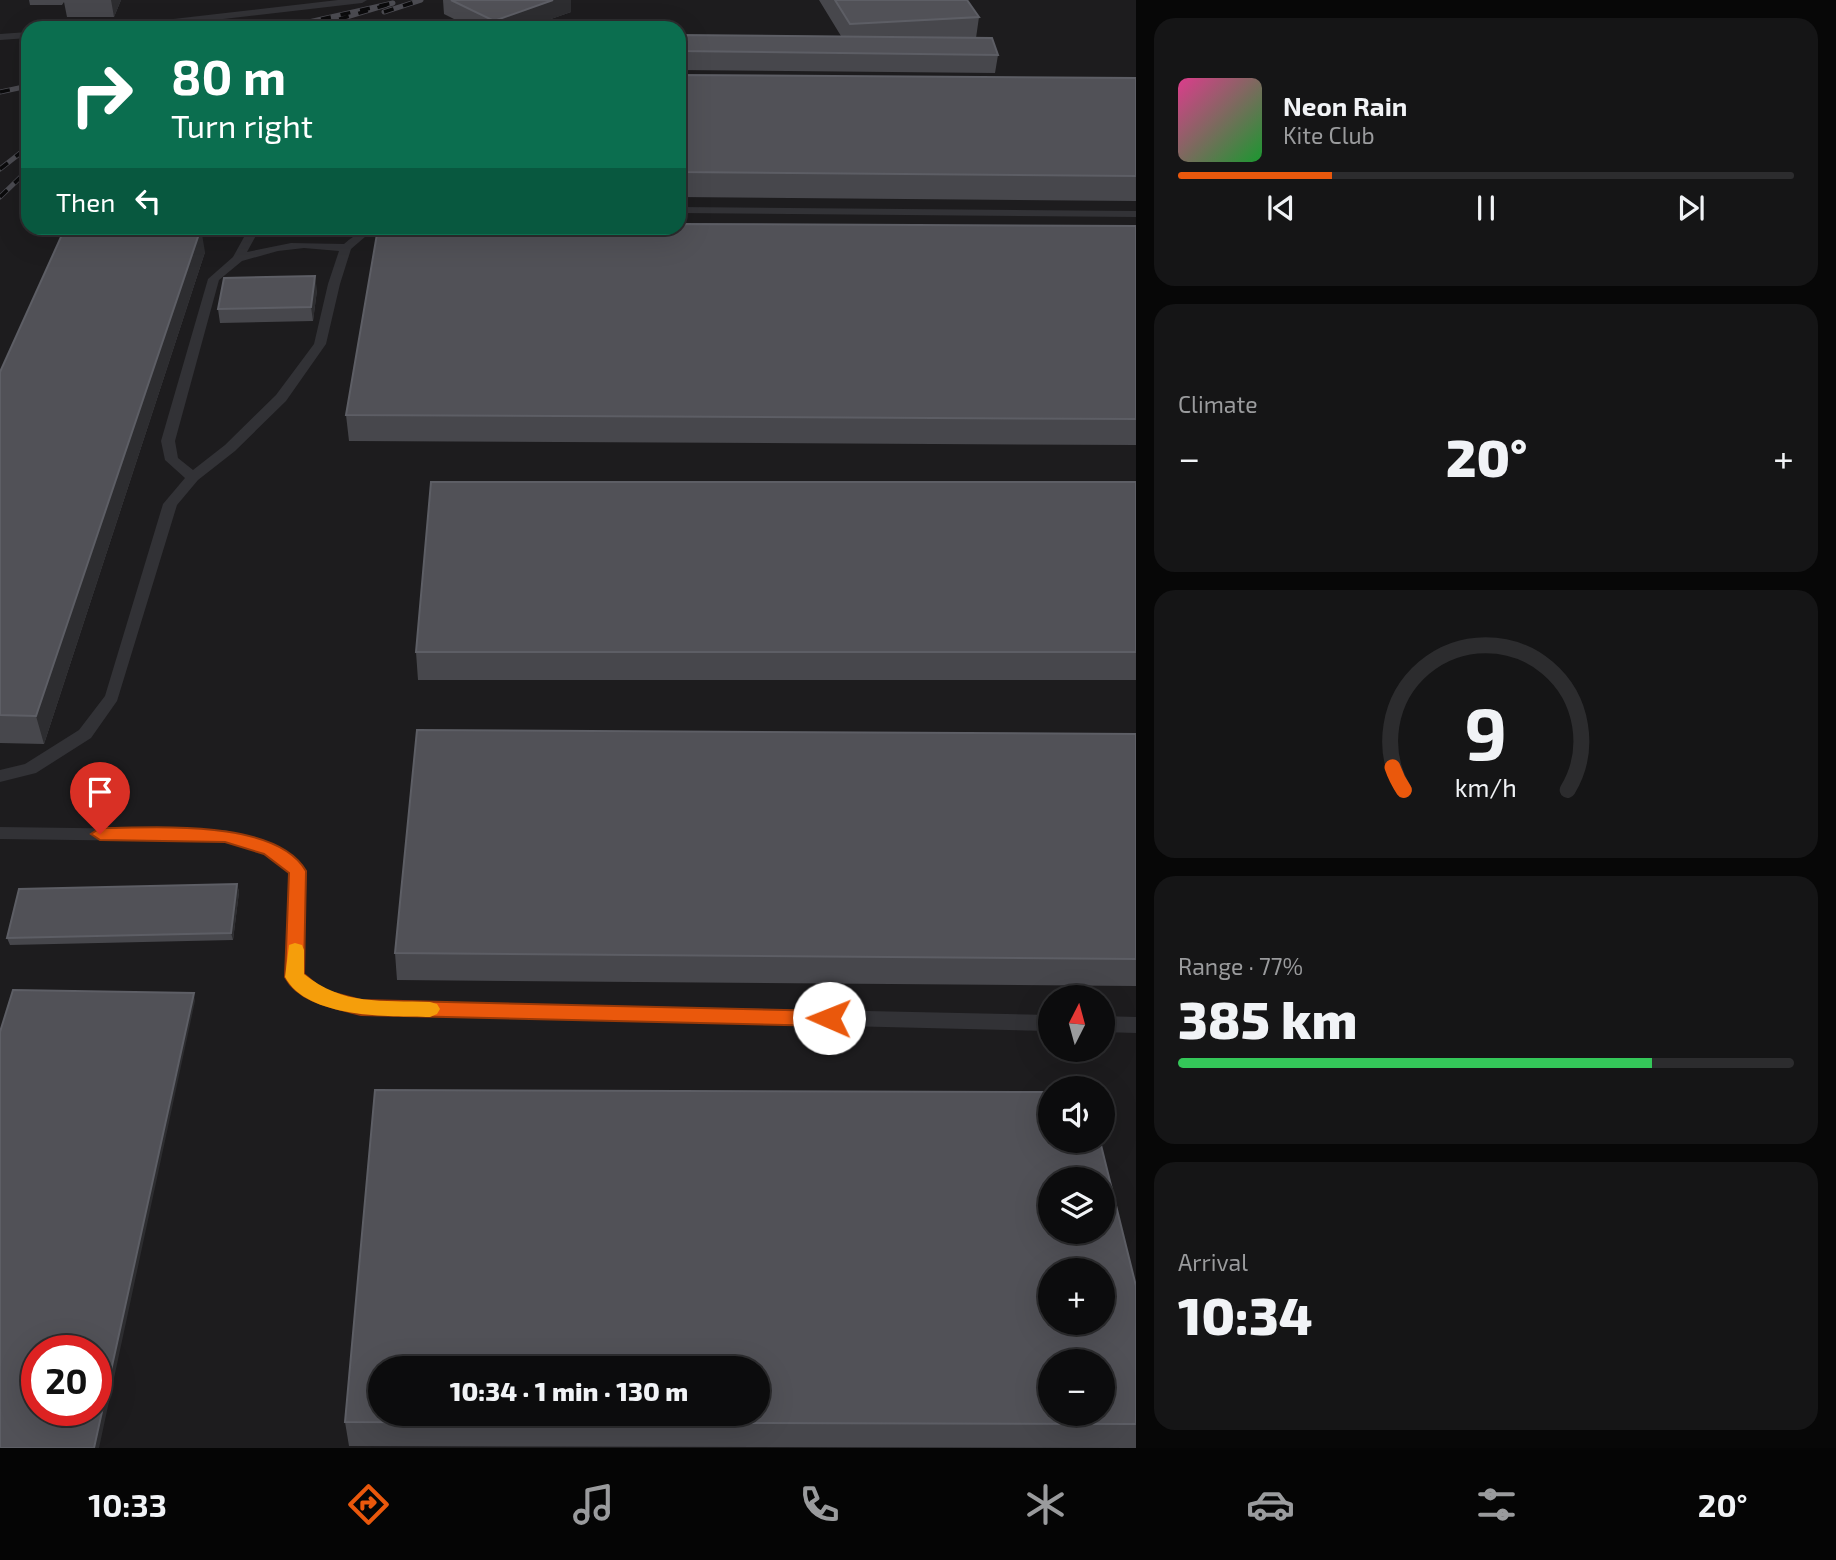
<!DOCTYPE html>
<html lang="en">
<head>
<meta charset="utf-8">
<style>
	body { margin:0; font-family:"Exo 2",sans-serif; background:#151516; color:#f1f3f6; height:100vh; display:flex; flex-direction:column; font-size:26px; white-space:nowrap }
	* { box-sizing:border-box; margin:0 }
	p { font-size:23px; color:#9a9b9d }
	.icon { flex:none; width:38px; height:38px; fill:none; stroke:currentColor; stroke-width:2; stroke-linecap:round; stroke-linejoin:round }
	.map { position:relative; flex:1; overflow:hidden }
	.side { display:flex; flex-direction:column; gap:18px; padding:18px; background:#070707; width:700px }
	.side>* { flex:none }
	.hud { position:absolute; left:21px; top:21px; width:665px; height:214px; border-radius:21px; box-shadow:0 7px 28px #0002,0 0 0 2px #2c2c2e; background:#0b6e4f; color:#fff; overflow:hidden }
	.needle { width:46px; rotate:6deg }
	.fabs { position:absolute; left:1038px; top:985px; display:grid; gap:14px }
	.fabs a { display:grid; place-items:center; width:77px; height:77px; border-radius:50%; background:#0c0c0d; box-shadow:0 7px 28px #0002,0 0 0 2px #2c2c2e; font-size:35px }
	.speed { position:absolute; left:21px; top:1335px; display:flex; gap:14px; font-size:35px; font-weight:700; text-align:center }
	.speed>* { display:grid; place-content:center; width:91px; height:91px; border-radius:50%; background:#0c0c0d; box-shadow:0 7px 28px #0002,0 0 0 2px #2c2c2e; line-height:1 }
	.speed .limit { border:10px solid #d22; background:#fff; color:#111 }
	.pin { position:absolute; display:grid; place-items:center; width:60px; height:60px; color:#fff; margin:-72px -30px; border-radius:50% 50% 50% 0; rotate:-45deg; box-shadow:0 0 7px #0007 }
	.pin .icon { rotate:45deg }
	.me { position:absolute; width:77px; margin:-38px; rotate:271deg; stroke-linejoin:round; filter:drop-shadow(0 0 5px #0008) }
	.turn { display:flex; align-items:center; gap:24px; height:147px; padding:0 35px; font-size:32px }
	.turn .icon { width:91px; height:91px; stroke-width:2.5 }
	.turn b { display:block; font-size:49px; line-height:60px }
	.then { display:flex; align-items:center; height:66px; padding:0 35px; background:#0003; gap:14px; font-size:26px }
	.big { font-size:52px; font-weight:800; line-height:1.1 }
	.side .card { flex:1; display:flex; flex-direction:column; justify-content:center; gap:10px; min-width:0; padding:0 24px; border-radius:21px; background:#151516 }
	.side .dial { align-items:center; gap:0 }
	.dial svg { height:182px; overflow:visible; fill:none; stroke:#2c2c2e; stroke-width:7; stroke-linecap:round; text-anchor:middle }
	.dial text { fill:#f1f3f6; stroke:none }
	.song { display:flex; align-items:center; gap:21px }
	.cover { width:84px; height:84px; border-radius:10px; background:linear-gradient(135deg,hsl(330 70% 55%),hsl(130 70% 35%)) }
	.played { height:7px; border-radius:4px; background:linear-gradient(90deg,#ea580c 25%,#2c2c2e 25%) }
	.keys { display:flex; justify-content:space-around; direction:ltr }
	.heat { display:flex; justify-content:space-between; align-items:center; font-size:38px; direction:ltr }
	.charge { height:10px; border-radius:5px; background:linear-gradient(90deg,#34c759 77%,#2c2c2e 0) }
	.trip { position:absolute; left:368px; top:1356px; width:402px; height:70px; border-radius:35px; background:#0c0c0d; box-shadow:0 7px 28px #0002,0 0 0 2px #2c2c2e; font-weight:800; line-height:70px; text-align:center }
	.tabs { display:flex; height:112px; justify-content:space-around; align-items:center; background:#050505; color:#9a9b9d }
	.tabs .icon { width:49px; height:49px }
	.tabs .selected { color:#ea580c }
	.tabs b { font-size:32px; color:#f1f3f6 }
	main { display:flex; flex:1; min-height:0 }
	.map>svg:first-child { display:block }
	.built { fill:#1d1c1e; fill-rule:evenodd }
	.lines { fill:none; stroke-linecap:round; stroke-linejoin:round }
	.lane { fill:#323236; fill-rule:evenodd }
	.rail-casing { stroke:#4b4b51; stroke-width:5 }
	.rail { stroke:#0b0b0c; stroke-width:3.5; stroke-dasharray:10; stroke-linecap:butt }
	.wall { fill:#47474c }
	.shaded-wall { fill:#2d2d30 }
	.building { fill:#515157; stroke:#5d5e65; stroke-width:2; fill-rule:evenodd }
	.route { fill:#ea580c; stroke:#983908; stroke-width:2 }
	.slow { fill:#f59e0b }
</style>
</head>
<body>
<main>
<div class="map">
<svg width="1136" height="1448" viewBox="0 0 1136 1448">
	<rect width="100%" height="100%" fill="#101011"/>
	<path class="built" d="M0,0H1136V1448H0ZM28,28H679V228H28ZM1050,998H1102V1050H1050ZM1050,1088H1102V1141H1050ZM1050,1180H1102V1232H1050ZM1050,1270H1102V1323H1050ZM37,1351H96V1410H37ZM1050,1362H1102V1414H1050ZM380,1368H758V1414H380Z"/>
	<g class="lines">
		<path class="lane" d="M338,0H367L362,3L145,28H116L121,25Z
			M28,32V38L0,40V34Z
			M679,207L1136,211V217L679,213Z
			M249,228H260L247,252L291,243L344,244C359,231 371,226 391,228L366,236L351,249L340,284L326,344L286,401L235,451L198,480L177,505L117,701L91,738L36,773L0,782V770L25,764L79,730L105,696L163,504L185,478L165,460L161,441L208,279L233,257ZM304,248L339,251L328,284L314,344L276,395L225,445L193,470L178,458L175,441L219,280L242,261L278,251Z
			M0,827L225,830L276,845L307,871L303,974L323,989L361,1000L1050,1015V1031L361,1014C335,1007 299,1003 285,977L289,873L264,854L225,842L0,839Z
			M1102,1016L1136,1017V1033L1102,1032Z"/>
		<defs>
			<path id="rail" d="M384,12L421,0
				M282,28L393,3L310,28
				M0,92L28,86
				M0,169L28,147
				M0,197L28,170"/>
		</defs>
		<use href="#rail" class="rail-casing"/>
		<use href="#rail" class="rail"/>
	</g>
	<path class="wall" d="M29,0H121L114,17H67L64,2L62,5H30Z
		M443,0H571V12L525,28H472L444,14Z
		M819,0H967L979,17L976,38L998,55L995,73L679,70V35L841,36Z
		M679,75L1136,78V201L679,197Z
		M1136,226V445L349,441L346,415Z
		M205,252L44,744L0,743V372Z
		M317,290L313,321L220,323L218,309Z
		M1136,482V680H418L416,652Z
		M1136,734V986L397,980L395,953Z
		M237,884L239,892L233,940L10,945L7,938Z
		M1136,1286V1448L349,1446L345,1422Z"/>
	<path class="shaded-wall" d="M111,0H121L114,17Z
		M553,0H571V12L525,28H494V21Z
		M201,228L205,252L44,744L36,716Z
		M315,276L317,290L313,321L311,307Z
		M237,884L239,892L233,940L231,933Z
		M194,993L195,1001L99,1448H94Z"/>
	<path class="building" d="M451,0H553L494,21Z
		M835,0H967L979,17L850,24Z
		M679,35L992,38L998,55L679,51Z
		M679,75L1136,78V176L679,172Z
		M679,224L1136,226V419L346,415L378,228H679Z
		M65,228H201L36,716L0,715V372Z
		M315,276L311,307L218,309L224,278Z
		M431,482H1136V652H416Z
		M417,730L1136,734V959L395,953Z
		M237,884L231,933L7,938L19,889Z
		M13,990L194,993L94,1448H0V1032ZM37,1351H96V1410H37Z
		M375,1090L1050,1092V1141H1100L1136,1286V1424L345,1422ZM1050,1180H1102V1232H1050ZM1050,1270H1102V1323H1050ZM1050,1362H1102V1414H1050ZM380,1368H758V1414H380Z"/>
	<path class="route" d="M100,828C152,828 276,818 306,871L304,974L323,990L361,1000L829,1011L836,1013L839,1018L836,1023L829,1026L361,1015C335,1008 299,1003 285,977L289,873L264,854L225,842L100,840L91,834Z"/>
	<path class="slow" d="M295,943L302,945L304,950V974C343,1006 382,1000 430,1002L437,1004L440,1009L437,1014L430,1017C390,1016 307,1019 285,977L289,945Z"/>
</svg>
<div class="fabs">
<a><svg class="needle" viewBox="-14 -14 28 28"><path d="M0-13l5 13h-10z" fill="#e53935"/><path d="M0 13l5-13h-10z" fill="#9a9b9d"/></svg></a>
<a><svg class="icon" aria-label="sound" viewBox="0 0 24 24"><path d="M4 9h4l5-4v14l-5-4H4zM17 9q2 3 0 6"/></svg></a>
<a><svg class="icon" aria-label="layers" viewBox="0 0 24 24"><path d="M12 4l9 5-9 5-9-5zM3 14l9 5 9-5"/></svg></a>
<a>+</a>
<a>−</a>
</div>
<div class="speed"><div class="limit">20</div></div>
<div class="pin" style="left:100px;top:834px;background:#d93025"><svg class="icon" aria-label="arrive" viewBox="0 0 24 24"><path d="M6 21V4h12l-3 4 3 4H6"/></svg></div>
<svg class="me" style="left:829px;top:1018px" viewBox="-20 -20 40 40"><circle r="19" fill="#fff"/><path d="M0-13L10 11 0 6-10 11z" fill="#ea580c"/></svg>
<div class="trip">10:34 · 1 min · 130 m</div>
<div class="hud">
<div class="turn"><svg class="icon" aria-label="right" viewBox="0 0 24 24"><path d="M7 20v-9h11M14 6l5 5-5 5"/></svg><div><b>80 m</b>Turn right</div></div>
<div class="then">Then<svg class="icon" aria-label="left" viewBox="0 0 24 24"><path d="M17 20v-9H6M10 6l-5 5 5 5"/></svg></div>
</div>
</div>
<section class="side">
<div class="card">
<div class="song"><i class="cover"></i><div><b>Neon Rain</b><p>Kite Club</p></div></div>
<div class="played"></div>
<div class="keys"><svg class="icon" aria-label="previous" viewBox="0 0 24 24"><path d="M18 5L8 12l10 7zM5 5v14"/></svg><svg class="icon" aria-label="pause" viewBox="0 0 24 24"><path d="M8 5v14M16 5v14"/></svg><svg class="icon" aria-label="next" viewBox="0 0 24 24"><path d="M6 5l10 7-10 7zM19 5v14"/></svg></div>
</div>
<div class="card"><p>Climate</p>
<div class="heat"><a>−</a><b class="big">20°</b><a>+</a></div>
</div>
<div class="card dial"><svg viewBox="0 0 100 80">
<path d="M14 69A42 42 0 1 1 86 69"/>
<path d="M14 69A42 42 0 0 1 9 59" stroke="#ea580c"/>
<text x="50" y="56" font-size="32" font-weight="700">9</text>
<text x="50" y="72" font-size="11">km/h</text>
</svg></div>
<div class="card"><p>Range · 77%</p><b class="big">385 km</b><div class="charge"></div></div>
<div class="card"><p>Arrival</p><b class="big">10:34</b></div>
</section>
</main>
<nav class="tabs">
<b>10:33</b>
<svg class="icon selected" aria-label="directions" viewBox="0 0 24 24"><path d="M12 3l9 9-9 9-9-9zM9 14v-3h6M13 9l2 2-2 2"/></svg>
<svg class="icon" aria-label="music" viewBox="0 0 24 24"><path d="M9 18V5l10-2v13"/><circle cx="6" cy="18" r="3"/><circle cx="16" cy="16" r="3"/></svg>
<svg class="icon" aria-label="phone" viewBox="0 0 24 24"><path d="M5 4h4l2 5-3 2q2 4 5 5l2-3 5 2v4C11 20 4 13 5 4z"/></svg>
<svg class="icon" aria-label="climate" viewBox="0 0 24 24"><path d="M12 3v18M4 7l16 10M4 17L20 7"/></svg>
<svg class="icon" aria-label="car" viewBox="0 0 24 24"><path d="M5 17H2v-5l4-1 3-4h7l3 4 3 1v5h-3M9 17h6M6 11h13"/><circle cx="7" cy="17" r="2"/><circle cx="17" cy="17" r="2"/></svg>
<svg class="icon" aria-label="filters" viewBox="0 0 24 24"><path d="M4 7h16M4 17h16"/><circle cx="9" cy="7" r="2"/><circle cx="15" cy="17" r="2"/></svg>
<b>20°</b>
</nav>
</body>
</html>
